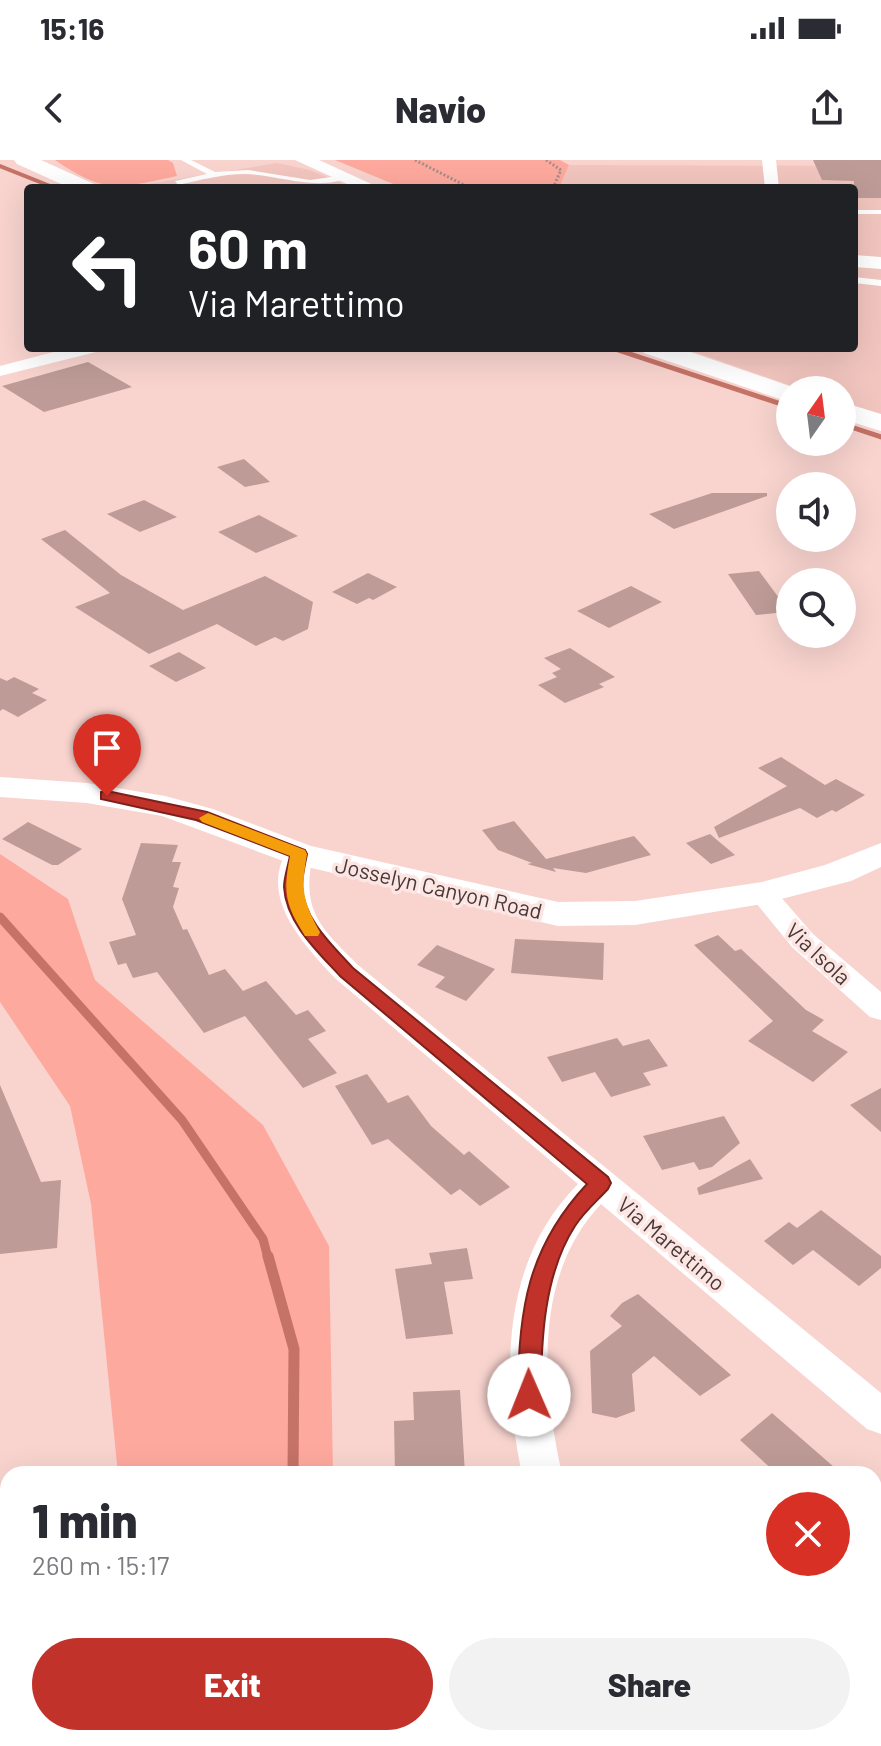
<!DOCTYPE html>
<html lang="en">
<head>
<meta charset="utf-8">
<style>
	:root { --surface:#fff; --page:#f2f2f3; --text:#2b2b33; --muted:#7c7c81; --accent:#c1332a }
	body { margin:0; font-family:Barlow,sans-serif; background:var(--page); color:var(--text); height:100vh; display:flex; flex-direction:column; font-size:30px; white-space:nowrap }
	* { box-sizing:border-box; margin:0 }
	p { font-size:26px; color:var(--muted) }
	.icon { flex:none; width:44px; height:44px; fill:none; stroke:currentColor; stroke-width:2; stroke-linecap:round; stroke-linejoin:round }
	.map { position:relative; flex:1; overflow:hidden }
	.side { position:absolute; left:0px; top:1306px; width:882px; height:280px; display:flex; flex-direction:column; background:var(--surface); border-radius:24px 24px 0 0; box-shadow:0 8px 32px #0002 }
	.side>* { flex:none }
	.hud { position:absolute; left:24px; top:24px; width:834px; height:168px; border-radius:8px; box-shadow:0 8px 32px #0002; background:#202124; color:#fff; overflow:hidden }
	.needle { width:52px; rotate:14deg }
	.tools { position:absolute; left:776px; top:216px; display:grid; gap:16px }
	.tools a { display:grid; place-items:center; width:80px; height:80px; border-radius:50%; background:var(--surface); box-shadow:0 8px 32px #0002; font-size:40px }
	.pin { position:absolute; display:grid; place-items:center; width:68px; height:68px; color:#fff; margin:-82px -34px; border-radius:50% 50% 50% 0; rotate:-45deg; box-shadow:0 0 8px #0007 }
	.pin .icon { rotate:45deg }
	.me { position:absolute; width:88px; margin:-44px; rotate:359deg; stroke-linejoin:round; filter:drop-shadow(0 0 6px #0008) }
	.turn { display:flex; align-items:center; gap:28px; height:168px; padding:0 32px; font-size:36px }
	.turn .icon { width:104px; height:104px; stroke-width:2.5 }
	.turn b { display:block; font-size:56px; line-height:68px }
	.round { display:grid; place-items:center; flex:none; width:84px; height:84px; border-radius:42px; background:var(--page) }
	.headline { display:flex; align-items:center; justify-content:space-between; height:136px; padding:0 32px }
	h1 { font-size:48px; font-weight:800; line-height:60px }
	.action { display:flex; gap:16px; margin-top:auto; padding:16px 32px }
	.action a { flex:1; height:92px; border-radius:48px; background:var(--accent); color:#fff; font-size:32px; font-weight:800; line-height:92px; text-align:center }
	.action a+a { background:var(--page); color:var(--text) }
	.status { display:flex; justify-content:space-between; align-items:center; height:56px; padding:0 40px; background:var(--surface); direction:ltr }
	.status svg { height:22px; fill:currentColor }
	header { display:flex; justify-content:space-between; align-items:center; height:104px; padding:0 32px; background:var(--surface); font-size:36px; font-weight:800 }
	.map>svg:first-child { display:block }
	.built { fill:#f2c6bf }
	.green { fill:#fea99e }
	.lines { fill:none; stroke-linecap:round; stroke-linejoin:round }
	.stream-far3 { stroke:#c57267; stroke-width:4 }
	.stream-far2 { stroke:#c57267; stroke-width:5 }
	.stream-far1 { stroke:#c57267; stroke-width:9 }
	.stream { stroke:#c57267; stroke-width:11 }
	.building { fill:#be9b96 }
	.path { stroke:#a78d89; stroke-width:3; stroke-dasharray:2 2; stroke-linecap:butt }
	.service { fill:#fff; fill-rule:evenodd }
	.minor { fill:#fff; fill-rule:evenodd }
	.tertiary { fill:#fff; fill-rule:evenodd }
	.trunk { fill:#fff; fill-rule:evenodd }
	.motorway { fill:#fff; fill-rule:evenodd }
	.route { fill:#c1332a; stroke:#7d211b; stroke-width:2 }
	.slow { fill:#f59e0b }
	.labels { text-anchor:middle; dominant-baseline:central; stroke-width:7; stroke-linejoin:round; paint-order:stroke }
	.street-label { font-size:22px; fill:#473937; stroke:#fce5e2 }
</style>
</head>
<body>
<div class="status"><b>15:16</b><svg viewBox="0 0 49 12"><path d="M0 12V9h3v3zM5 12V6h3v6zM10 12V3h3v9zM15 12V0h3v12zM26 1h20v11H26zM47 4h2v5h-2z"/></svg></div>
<header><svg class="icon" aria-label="back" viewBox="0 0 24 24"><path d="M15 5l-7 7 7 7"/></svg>Navio<svg class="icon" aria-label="share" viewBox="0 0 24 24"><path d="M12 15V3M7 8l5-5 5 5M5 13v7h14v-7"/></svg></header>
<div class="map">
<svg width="881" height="1586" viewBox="0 0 881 1586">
	<rect width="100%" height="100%" fill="#f9d4cf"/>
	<g class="built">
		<path d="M 277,3 L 310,10 L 353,28 L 151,28 L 142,25 Z"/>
		<path d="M 569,5 L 881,6 L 881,258 L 842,244 L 842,230 L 803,230 L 684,188 L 854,188 L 854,28 L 559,28 Z"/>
	</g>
	<g class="green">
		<path d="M 55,0 L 168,0 L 173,3 L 177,16 C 120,28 106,35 55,0 Z"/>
		<path d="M 335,0 L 560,0 L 569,5 L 559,28 L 403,28 Z"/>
		<path d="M 0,694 L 68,739 L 95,820 L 263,965 L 329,1086 L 333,1314 L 118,1314 L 91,1044 L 70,946 L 0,842 Z"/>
		<rect x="136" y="1578" width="205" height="8"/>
	</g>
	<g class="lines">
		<path class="stream-far3" d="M 0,6 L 55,28"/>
		<g class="stream-far2">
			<path d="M 612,188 L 790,247"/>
			<path d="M 842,264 L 881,277"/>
		</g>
		<path class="stream-far1" d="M 0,757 L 182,960 L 263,1079 L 268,1098"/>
		<g class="stream">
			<path d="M 268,1096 L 294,1189 L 293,1314"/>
			<path d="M 304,1578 L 304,1586"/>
		</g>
	</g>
	<g class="building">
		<path d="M 813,0 L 881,0 L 881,38 L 854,38 L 854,21 L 822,20 Z"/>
		<path d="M 88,202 L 132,227 L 44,252 L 2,226 Z"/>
		<path d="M 244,299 L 270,322 L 245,327 L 217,307 Z"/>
		<path d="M 712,333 L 767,333 L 767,336 L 674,369 L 649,354 Z"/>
		<path d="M 144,340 L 177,357 L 140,372 L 107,354 Z"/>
		<path d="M 259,355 L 298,376 L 256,393 L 218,372 Z"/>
		<path d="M 65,370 L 121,415 L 183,450 L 265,416 L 313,442 L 308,469 L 283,481 L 275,477 L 256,486 L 217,464 L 149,494 L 75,447 L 110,433 L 41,379 Z"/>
		<path d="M 759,411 L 782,442 L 778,442 L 785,452 L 756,455 L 728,414 Z"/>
		<path d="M 368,413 L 397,427 L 373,440 L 369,438 L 357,444 L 332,432 Z"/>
		<path d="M 631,426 L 662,442 L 609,468 L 577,451 Z"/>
		<path d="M 570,488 L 615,517 L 599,524 L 604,527 L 565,543 L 538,525 L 557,517 L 552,513 L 561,509 L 544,498 Z"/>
		<path d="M 179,492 L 206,508 L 176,522 L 149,506 Z"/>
		<path d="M 14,517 L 39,529 L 32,533 L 47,540 L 18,557 L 3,549 L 0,551 L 0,518 L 7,521 Z"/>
		<path d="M 781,597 L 825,625 L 836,619 L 865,635 L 836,652 L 832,650 L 817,658 L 800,648 L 719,678 L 714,667 L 787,626 L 758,608 Z"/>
		<path d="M 514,661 L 546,699 L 634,676 L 651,695 L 586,713 L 553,708 L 556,712 L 527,704 L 532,703 L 498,690 L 482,670 Z"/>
		<path d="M 28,662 L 82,689 L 58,705 L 52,705 L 2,679 Z"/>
		<path d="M 710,674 L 735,695 L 711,704 L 686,683 Z"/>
		<path d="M 141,683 L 178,685 L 172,702 L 181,702 L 173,727 L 179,728 L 173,747 L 183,770 L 187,769 L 209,815 L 225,809 L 243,831 L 266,821 L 296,855 L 308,850 L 326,871 L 308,879 L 337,913 L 303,928 L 245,856 L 204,873 L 157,812 L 133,818 L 126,803 L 118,805 L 109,782 L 136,775 L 122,739 Z"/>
		<path d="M 718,775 L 735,791 L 741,789 L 806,850 L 824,860 L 812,871 L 848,892 L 813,922 L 748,881 L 773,861 L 694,785 Z"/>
		<path d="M 515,779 L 604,783 L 603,820 L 511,813 Z"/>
		<path d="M 437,785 L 495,809 L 466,841 L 435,827 L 445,817 L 417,805 Z"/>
		<path d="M 617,878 L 623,886 L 649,879 L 668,906 L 643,913 L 651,925 L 611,937 L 595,912 L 562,922 L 547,897 Z"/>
		<path d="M 367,914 L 388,943 L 408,935 L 431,966 L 464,995 L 469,991 L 510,1027 L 480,1046 L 460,1029 L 451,1035 L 388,979 L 372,985 L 335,926 Z"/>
		<path d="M 0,925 L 41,1022 L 61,1020 L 57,1088 L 0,1094 Z"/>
		<path d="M 881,928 L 881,972 L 850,945 Z"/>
		<path d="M 724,956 L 740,983 L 712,1007 L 699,1010 L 694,1002 L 662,1010 L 643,976 Z"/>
		<path d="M 750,999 L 763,1019 L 699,1035 L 697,1028 Z"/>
		<path d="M 821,1050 L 881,1096 L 881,1108 L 859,1126 L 813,1090 L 793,1105 L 764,1081 L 789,1062 L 797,1068 Z"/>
		<path d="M 467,1088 L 473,1119 L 444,1122 L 453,1174 L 406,1179 L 395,1109 L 432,1104 L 429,1093 Z"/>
		<path d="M 638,1134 L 731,1215 L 700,1236 L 654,1196 L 632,1214 L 635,1251 L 616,1258 L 592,1253 L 590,1191 L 622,1166 L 610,1156 L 622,1143 Z"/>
		<path d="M 460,1230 L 465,1314 L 395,1314 L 394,1261 L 414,1260 L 413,1232 Z"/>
		<path d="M 772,1253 L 842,1314 L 777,1314 L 740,1280 Z"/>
	</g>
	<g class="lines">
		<g class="path">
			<path d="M 415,0 L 470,28"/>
			<path d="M 546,0 L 561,10 L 553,28"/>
		</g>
		<g class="service">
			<path d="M 181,0 L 191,0 L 215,12 L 248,10 L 310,20 L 346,15 L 350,17 C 316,32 280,15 245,14 C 222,14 201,20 178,25 L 175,21 L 207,14 Z"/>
			<rect x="854" y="50" width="27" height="4"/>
			<path d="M 854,117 L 881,120 L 881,126 L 854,123 Z"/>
		</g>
		<g class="minor">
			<path d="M 762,0 L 776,0 L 779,28 L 765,28 Z"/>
			<path d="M 69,188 L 99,188 L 96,192 L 0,216 L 0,206 Z"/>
			<path d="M 299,685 L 309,688 L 313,694 C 301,751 319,766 358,805 L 881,1233 L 881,1274 L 867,1269 L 601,1044 C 533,1116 542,1225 562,1314 L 522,1314 C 501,1214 501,1101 578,1024 L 336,819 C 305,786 256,736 289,688 Z"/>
			<path d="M 762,724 L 772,727 L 813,774 L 881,832 L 881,860 L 870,857 L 792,787 L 748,733 L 752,727 Z"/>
		</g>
		<g class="tertiary">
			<path d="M 295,0 L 319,0 L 380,28 L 356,28 Z"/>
			<path d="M 854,95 L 881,97 L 881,109 L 854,107 Z"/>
			<path d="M 0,617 L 87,623 L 165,636 L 213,649 L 311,686 L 558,742 L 635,741 L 762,722 L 825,705 L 881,683 L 881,707 L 851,721 L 762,744 L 635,765 L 558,766 L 286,702 L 162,656 L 87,643 L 0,637 Z"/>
		</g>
		<g class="trunk">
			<path d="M 640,188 L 679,188 L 801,230 L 790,230 L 790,241 L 780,239 L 644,193 Z"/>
			<path d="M 842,242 L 881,254 L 881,271 L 842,259 Z"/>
		</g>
		<path class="motorway" d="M 14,0 L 41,0 L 94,24 L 97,28 L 70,28 L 17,4 Z"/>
	</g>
	<path class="route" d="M 107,631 L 207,652 L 305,690 L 307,694 C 305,704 302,716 302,726 C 303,759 333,786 353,808 L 608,1017 L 611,1023 L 608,1029 C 597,1041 584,1052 575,1066 C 544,1114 541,1180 541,1235 L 538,1242 L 529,1245 L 521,1242 L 518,1235 C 518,1150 528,1087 587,1024 L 340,816 C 318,792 286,763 284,727 C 284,718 288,706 290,696 L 196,660 L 101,639 L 101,632 Z"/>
	<path class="slow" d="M 208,653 L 305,690 L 307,694 C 301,730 302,739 320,772 L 318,776 L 305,776 C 285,744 283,733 290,696 L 202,662 L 199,658 Z"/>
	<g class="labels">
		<g class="street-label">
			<text transform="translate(439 727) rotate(13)">Josselyn Canyon Road</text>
			<text transform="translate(819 793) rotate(43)">Via Isola</text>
			<text transform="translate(672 1083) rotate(40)">Via Marettimo</text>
		</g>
	</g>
</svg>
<div class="tools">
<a><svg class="needle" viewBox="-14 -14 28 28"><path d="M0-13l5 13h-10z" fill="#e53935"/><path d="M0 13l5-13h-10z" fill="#7c7c81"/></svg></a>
<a><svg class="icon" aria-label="sound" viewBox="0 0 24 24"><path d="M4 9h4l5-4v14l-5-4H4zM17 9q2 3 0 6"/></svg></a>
<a><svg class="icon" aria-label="search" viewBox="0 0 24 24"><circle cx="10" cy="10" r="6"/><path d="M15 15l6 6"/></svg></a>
</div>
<div class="pin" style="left:107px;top:636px;background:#d93025"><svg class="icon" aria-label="arrive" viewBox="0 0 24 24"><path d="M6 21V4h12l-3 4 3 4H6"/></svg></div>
<svg class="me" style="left:529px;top:1235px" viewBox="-20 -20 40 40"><circle r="19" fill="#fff"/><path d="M0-13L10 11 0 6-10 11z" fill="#c1332a"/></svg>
<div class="hud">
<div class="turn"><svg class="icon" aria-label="left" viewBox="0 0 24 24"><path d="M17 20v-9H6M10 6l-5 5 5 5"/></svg><div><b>60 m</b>Via Marettimo</div></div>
</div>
<section class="side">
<div class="headline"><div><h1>1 min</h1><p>260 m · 15:17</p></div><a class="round" style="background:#d93025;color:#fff"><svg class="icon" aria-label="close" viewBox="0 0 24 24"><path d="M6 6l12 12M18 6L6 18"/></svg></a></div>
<div class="action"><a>Exit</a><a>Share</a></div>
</section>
</div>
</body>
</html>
